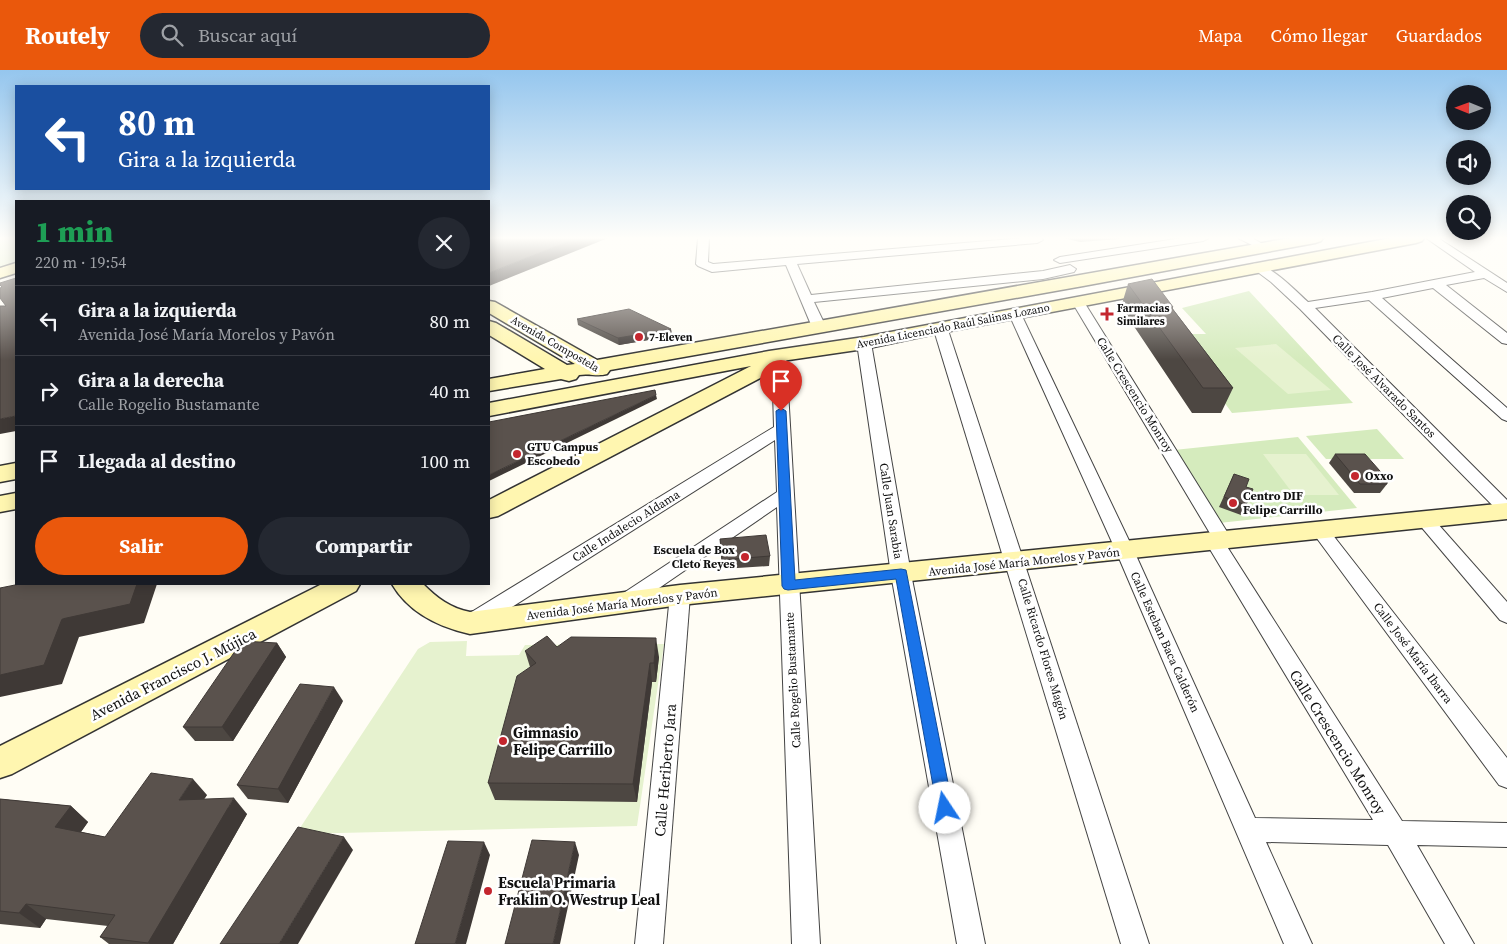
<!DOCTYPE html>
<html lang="es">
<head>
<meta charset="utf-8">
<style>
	:root { --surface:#171b24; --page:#242831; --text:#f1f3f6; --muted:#9ea1a6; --line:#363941; --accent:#ea580c }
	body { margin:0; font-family:"Source Serif 4",serif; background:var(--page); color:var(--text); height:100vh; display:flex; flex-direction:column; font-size:19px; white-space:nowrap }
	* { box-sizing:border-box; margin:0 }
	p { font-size:16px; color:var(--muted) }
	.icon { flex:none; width:28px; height:28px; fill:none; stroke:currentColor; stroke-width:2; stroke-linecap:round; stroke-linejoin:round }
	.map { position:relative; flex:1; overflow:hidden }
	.sheet { position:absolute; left:15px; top:130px; width:475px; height:385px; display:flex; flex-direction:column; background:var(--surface); border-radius:0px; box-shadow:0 2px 12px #0003 }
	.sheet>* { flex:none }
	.top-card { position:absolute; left:15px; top:15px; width:475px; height:105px; border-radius:0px; box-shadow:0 2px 12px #0003; background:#1a4fa0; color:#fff; overflow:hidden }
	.needle { width:32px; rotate:271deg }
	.tools { position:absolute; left:1446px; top:15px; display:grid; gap:10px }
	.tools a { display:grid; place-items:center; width:45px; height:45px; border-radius:50%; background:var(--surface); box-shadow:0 2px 12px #0003; font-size:25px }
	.pin { position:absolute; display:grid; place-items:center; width:42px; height:42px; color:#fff; margin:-51px -21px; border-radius:50% 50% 50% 0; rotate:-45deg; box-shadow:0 0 5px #0007 }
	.pin .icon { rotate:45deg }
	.me { position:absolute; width:55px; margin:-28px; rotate:349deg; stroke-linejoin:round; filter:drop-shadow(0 0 4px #0008) }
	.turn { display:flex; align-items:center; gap:18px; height:105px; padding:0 20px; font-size:22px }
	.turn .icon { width:65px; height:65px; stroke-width:2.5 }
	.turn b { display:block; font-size:35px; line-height:42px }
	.round { display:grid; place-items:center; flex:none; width:52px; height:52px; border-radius:26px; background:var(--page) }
	.overview { display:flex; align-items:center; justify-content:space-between; height:85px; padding:0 20px }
	h1 { font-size:30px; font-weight:800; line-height:38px; color:#1e9e55 }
	.cta { display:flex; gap:10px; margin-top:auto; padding:10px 20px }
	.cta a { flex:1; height:58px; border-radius:30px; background:var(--accent); color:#fff; font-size:20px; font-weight:800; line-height:58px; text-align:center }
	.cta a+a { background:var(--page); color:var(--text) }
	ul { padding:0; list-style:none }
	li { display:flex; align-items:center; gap:15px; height:70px; padding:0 20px; border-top:1px solid var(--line) }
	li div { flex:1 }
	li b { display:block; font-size:19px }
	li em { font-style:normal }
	header { display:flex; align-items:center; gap:30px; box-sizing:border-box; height:70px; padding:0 25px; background:var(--accent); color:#fff }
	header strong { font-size:24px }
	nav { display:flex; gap:28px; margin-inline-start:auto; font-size:18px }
	.search { width:350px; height:45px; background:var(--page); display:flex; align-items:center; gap:12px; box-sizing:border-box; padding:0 18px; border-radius:28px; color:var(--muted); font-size:19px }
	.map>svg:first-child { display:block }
	.green { fill:#d5ebbd }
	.pitch { fill:#e6f2cf }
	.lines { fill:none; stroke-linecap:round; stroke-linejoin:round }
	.street-casing { stroke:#444; stroke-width:2 }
	.secondary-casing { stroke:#333; stroke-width:3 }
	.street { fill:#fff; fill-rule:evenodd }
	.secondary { fill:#fff6b0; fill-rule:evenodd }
	.wall { fill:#4d4742 }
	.shaded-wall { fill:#3f3936 }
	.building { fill:#5a524d; stroke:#3f3936 }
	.route { fill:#1a73e8; stroke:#114b97 }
	.poi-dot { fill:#c4262e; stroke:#fff; stroke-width:2 }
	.labels { text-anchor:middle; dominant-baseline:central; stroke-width:5; stroke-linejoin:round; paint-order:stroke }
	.far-poi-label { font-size:11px; font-weight:bold; fill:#111; stroke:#fff; text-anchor:start }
	.far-street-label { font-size:11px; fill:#111; stroke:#fff }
	.street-label { font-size:12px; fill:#111; stroke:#fff }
	.poi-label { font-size:12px; font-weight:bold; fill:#111; stroke:#fff; text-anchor:start }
	.near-street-label { font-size:15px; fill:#111; stroke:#fff }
	.near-poi-label { font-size:15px; font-weight:bold; fill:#111; stroke:#fff; text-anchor:start }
</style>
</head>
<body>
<header>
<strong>Routely</strong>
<div class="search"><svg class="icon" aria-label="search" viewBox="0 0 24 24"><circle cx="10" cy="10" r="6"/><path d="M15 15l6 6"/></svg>Buscar aquí</div>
<nav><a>Mapa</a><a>Cómo llegar</a><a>Guardados</a></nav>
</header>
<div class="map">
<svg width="1507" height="874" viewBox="0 0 1507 874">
	<rect width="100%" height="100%" fill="#fffdf5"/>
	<g class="green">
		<path d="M 1249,221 L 1353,333 L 1232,343 L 1175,264 L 1206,264 L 1182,238 Z"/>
		<path d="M 1377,359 L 1404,389 L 1326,389 L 1306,366 Z"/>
		<path d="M 1298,367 L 1357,438 L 1219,453 L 1174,380 Z"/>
	</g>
	<g class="pitch">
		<path d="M 0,168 L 16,168 L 16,193 L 0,198 Z"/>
		<path d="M 1276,274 L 1331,320 L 1288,324 L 1235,278 Z"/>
		<path d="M 1263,384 L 1306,384 L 1339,425 L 1294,425 Z"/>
		<path d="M 467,571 L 466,586 L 519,585 L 525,575 L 664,574 L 637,756 L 296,764 L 418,579 L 430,572 Z"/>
	</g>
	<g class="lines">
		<g class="street-casing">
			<g id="street">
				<path d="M 698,168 L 709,168 L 708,192 L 713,194 L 1023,168 L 1041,168 L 1043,170 L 1037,173 L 797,194 L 811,225 L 1043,201 L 1070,195 L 1076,199 L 1074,202 L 1043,209 L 814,232 L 826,257 L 819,261 L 812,257 L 786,195 L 712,202 L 698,196 L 696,194 Z"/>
				<path d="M 1182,168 L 1209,168 L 1203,171 L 1060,193 L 1054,190 L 1060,187 Z"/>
				<path d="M 1238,168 L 1252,168 L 1268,177 L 1262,180 Z"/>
				<path d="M 1426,168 L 1438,168 L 1507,213 L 1507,222 L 1484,208 L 1446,215 L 1507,263 L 1507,274 L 1502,273 L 1433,218 L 1382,228 L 1507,338 L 1507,351 L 1502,349 L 1369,230 L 1315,238 L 1507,430 L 1507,446 L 1501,444 L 1300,239 L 1271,212 L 1251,197 L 1253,194 C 1267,191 1297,222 1308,232 L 1372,222 L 1475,202 Z"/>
				<path d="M 1078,228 L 1084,232 L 1229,465 L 1232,470 L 1229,475 L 1226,475 L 1402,751 L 1507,753 L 1507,777 L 1417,775 L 1474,874 L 1445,874 L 1388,775 L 1266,772 L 1312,874 L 1284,874 L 1116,481 L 1009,244 L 1010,241 L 1020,241 L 1021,244 L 1134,481 L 1255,748 L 1373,750 L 1205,471 L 1208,466 L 1211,465 L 1072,232 Z"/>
				<path d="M 940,253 L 947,257 L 1149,874 L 1121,874 L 933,257 Z"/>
				<path d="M 864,269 L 871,273 L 911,504 L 985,874 L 957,874 L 891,504 L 857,273 Z"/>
				<path d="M 779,282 L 786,286 L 820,874 L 792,874 L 777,437 L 630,538 L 623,540 L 616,538 L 613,533 L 616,528 L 777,422 L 775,370 L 479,558 L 472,560 L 465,558 L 462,552 L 465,546 L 774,357 L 772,286 Z"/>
				<path d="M 1424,443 L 1430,445 L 1507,532 L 1507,553 L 1500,550 L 1418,453 L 1415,449 L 1418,445 Z"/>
				<path d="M 1319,453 L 1325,455 L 1507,688 L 1507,718 L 1499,715 L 1313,463 L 1310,459 L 1313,455 Z"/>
				<path d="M 680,518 L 687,520 L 690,525 L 663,874 L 635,874 L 670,525 L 673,520 Z"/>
			</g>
		</g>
		<g class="secondary-casing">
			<g id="secondary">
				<path d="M 1290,168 L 1323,168 L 1321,171 L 1315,173 L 1083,216 L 610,300 L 607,304 C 597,307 590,303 579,305 L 576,309 L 569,311 L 561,309 L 489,321 L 489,309 L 545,299 L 489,265 L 489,251 L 496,253 L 567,295 L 575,294 L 489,243 L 489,231 L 495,232 L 597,290 Z"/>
				<path d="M 1391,168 L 1424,168 L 1422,171 L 1416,173 L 940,263 L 864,279 L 775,292 L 764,306 L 498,446 L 489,448 L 489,430 L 751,296 L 489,346 L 489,333 L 769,281 L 864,267 Z"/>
				<path d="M 16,193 L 16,203 L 0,208 L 0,198 Z"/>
				<path d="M 16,393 L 16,409 L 0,412 L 0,396 Z"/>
				<path d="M 16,423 L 16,439 L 0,442 L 0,426 Z"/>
				<path d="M 1507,433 L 1507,449 L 680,535 L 470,564 C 439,557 409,543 392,514 L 423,514 C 437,528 450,538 470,542 L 680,515 Z"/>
				<path d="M 322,514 L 360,514 L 356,521 L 12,704 L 0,708 L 0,676 Z"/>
			</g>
		</g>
		<use href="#street" class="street"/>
		<use href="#secondary" class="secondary"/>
	</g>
	<g class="wall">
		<path d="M 1063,168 L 1120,168 L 1120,169 L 1080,172 Z"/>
		<path d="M 1128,214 L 1173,237 L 1173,239 L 1233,318 L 1221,343 L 1192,343 L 1121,237 Z"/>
		<path d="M 577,249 L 671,259 L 672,266 L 619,275 L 578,255 Z"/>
		<path d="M 1335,384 L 1387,414 L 1380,423 L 1354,423 L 1329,393 Z"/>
		<path d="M 1234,404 L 1246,417 L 1246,435 L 1241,445 L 1219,437 Z"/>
		<path d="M 720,469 L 770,486 L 769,496 L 722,499 Z"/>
		<path d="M 277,573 L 286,587 L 233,671 L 195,671 L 183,657 Z"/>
		<path d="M 557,577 L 659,587 L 656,612 L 652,612 L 637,732 L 495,730 L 488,713 L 530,597 L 525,581 Z"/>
		<path d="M 343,631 L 288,733 L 248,729 L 237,715 Z"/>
		<path d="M 207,725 L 204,729 L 247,744 L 173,874 L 109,874 L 100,867 L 108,856 L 46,849 L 40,858 L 0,854 L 0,729 L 71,736 L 88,752 L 81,762 L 105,767 Z"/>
	</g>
	<g class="shaded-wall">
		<path d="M 577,168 L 608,168 L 489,216 L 489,203 Z"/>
		<path d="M 671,259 L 672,266 L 619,275 L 618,268 Z"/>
		<path d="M 656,325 L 657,329 L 489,411 L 489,405 Z"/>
		<path d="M 16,346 L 16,361 L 0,364 L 0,349 Z"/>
		<path d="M 137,514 L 157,514 L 144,553 L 79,567 L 62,614 L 0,627 L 0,605 L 62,549 Z"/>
		<path d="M 656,568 L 659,587 L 656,612 L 654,593 Z"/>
		<path d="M 277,573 L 286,587 L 233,671 L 222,657 Z"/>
		<path d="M 650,593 L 652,612 L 637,732 L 633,714 Z"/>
		<path d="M 334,617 L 343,631 L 288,733 L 278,719 Z"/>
		<path d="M 193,709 L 207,725 L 193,745 L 179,730 Z"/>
		<path d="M 234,728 L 247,744 L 173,874 L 150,874 L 148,873 Z"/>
		<path d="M 71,736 L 88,752 L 73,773 L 55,757 Z"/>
		<path d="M 344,767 L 353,780 L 298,874 L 279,874 Z"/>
		<path d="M 484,772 L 490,785 L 466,874 L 455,874 Z"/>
		<path d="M 575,772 L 579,785 L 560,874 L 553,874 Z"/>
		<path d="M 26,834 L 46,849 L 40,858 L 19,843 Z"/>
	</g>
	<g class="building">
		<path d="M 489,168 L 577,168 L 489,203 Z"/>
		<path d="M 16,208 L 16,346 L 0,349 L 0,236 L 6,236 L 0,228 L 0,218 L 2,217 L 0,215 L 0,213 Z"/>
		<path d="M 1152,209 L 1173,237 L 1171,237 L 1233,318 L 1203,318 L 1128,214 Z"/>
		<path d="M 629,239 L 671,259 L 618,268 L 577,249 Z"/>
		<path d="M 655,320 L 656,325 L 489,405 L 489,352 Z"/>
		<path d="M 1335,384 L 1365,384 L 1387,409 L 1387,414 L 1360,414 Z"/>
		<path d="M 1234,404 L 1249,409 L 1246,417 L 1253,419 L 1246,435 L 1224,427 Z"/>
		<path d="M 766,465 L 770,486 L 722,490 L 720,469 Z"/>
		<path d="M 20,514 L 137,514 L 130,534 L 62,549 L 44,595 L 0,605 L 0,518 Z"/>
		<path d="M 547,566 L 557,577 L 571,567 L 656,568 L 654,593 L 650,593 L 633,714 L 488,713 L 517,606 L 536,593 L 525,581 Z"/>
		<path d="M 242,571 L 277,573 L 222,657 L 183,657 Z"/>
		<path d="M 300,614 L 334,617 L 278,719 L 237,715 Z"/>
		<path d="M 151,703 L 193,709 L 179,730 L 234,728 L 148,873 L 100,867 L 115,845 L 26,834 L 19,843 L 0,841 L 0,729 L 71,736 L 55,757 L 105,767 Z"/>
		<path d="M 298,757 L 344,767 L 279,874 L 220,874 Z"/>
		<path d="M 532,770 L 575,772 L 553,874 L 505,874 Z"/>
		<path d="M 448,771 L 484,772 L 455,874 L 415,874 Z"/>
	</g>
	<linearGradient id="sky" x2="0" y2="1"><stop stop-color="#95c6ee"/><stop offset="0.58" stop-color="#fffefa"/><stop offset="1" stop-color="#fffefa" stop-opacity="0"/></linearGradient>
	<rect width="1507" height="290" fill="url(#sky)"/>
	<path class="route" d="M 781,338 L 786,341 L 795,510 L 901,499 L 906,500 L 953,738 L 951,743 L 945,745 L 939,743 L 937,738 L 896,509 L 788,520 L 784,519 L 782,516 L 776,341 Z"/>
	<g class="poi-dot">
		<path d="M1104.5 236.5h5v5h5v5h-5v5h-5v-5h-5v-5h5z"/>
		<circle cx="639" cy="267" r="5"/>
		<circle cx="517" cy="384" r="5"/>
		<circle cx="1355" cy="406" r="5"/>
		<circle cx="1233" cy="433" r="5"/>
		<circle cx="745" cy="487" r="5"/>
		<circle cx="503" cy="671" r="5"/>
		<circle cx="488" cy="821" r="5"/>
	</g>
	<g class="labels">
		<g class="far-poi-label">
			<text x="1117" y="238">Farmacias<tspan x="1117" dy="13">Similares</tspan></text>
			<text x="649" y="267">7-Eleven</text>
		</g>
		<g class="far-street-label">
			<text transform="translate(953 256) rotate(-11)">Avenida Licenciado Raúl Salinas Lozano</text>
			<text transform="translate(555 274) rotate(30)">Avenida Compostela</text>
		</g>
		<g class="street-label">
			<text transform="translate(1384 316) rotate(45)">Calle José Alvarado Santos</text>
			<text transform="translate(1135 325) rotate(58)">Calle Crescencio Monroy</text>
			<text transform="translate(891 441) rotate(81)">Calle Juan Sarabia</text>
			<text transform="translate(626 456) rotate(-32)">Calle Indalecio Aldama</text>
			<text transform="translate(1024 492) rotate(-6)">Avenida José María Morelos y Pavón</text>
			<text transform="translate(622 534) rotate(-7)">Avenida José María Morelos y Pavón</text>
			<text transform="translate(1165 572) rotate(66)">Calle Esteban Baca Calderón</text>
			<text transform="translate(1043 579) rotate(73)">Calle Ricardo Flores Magón</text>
			<text transform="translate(1413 583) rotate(53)">Calle José María Ibarra</text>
			<text transform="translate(793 610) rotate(-93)">Calle Rogelio Bustamante</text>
		</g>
		<g class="poi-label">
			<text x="527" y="377">GTU Campus<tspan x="527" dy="14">Escobedo</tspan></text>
			<text x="1365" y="406">Oxxo</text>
			<text x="1243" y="426">Centro DIF<tspan x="1243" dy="14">Felipe Carrillo</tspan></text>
			<text x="735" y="480" text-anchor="end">Escuela de Box<tspan x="735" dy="14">Cleto Reyes</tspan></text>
		</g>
		<g class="near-street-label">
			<text transform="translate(173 604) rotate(-27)">Avenida Francisco J. Mújica</text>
			<text transform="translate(1338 672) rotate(58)">Calle Crescencio Monroy</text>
			<text transform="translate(665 700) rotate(-85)">Calle Heriberto Jara</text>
		</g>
		<g class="near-poi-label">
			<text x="513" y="662">Gimnasio<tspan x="513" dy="17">Felipe Carrillo</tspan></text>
			<text x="498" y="812">Escuela Primaria<tspan x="498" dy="17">Fraklin O. Westrup Leal</tspan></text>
		</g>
	</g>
</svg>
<div class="tools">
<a><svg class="needle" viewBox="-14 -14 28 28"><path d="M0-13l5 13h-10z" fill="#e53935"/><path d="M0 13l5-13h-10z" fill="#9ea1a6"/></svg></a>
<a><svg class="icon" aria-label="sound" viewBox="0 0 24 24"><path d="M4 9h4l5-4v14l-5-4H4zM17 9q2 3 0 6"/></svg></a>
<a><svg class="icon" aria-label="search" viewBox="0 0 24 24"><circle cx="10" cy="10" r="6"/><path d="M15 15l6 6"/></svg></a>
</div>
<div class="pin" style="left:781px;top:341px;background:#d93025"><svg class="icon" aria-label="arrive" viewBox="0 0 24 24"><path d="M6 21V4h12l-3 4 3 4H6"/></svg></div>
<svg class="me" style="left:945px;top:738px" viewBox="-20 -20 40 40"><circle r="19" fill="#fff"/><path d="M0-13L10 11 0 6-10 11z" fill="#1a73e8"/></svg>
<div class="top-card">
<div class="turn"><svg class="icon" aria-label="left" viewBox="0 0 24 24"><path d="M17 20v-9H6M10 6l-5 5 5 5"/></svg><div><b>80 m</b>Gira a la izquierda</div></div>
</div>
<section class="sheet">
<div class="overview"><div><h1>1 min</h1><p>220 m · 19:54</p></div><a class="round"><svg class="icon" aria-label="close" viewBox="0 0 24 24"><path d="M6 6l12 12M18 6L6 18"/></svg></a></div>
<ul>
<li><svg class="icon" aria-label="left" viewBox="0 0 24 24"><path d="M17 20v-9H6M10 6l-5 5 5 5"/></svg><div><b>Gira a la izquierda</b><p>Avenida José María Morelos y Pavón</p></div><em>80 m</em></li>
<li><svg class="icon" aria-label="right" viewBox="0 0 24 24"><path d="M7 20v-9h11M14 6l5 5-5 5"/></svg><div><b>Gira a la derecha</b><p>Calle Rogelio Bustamante</p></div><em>40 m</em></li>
<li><svg class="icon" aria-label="arrive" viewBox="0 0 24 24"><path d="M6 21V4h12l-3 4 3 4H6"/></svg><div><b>Llegada al destino</b></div><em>100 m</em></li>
</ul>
<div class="cta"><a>Salir</a><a>Compartir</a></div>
</section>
</div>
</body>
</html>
